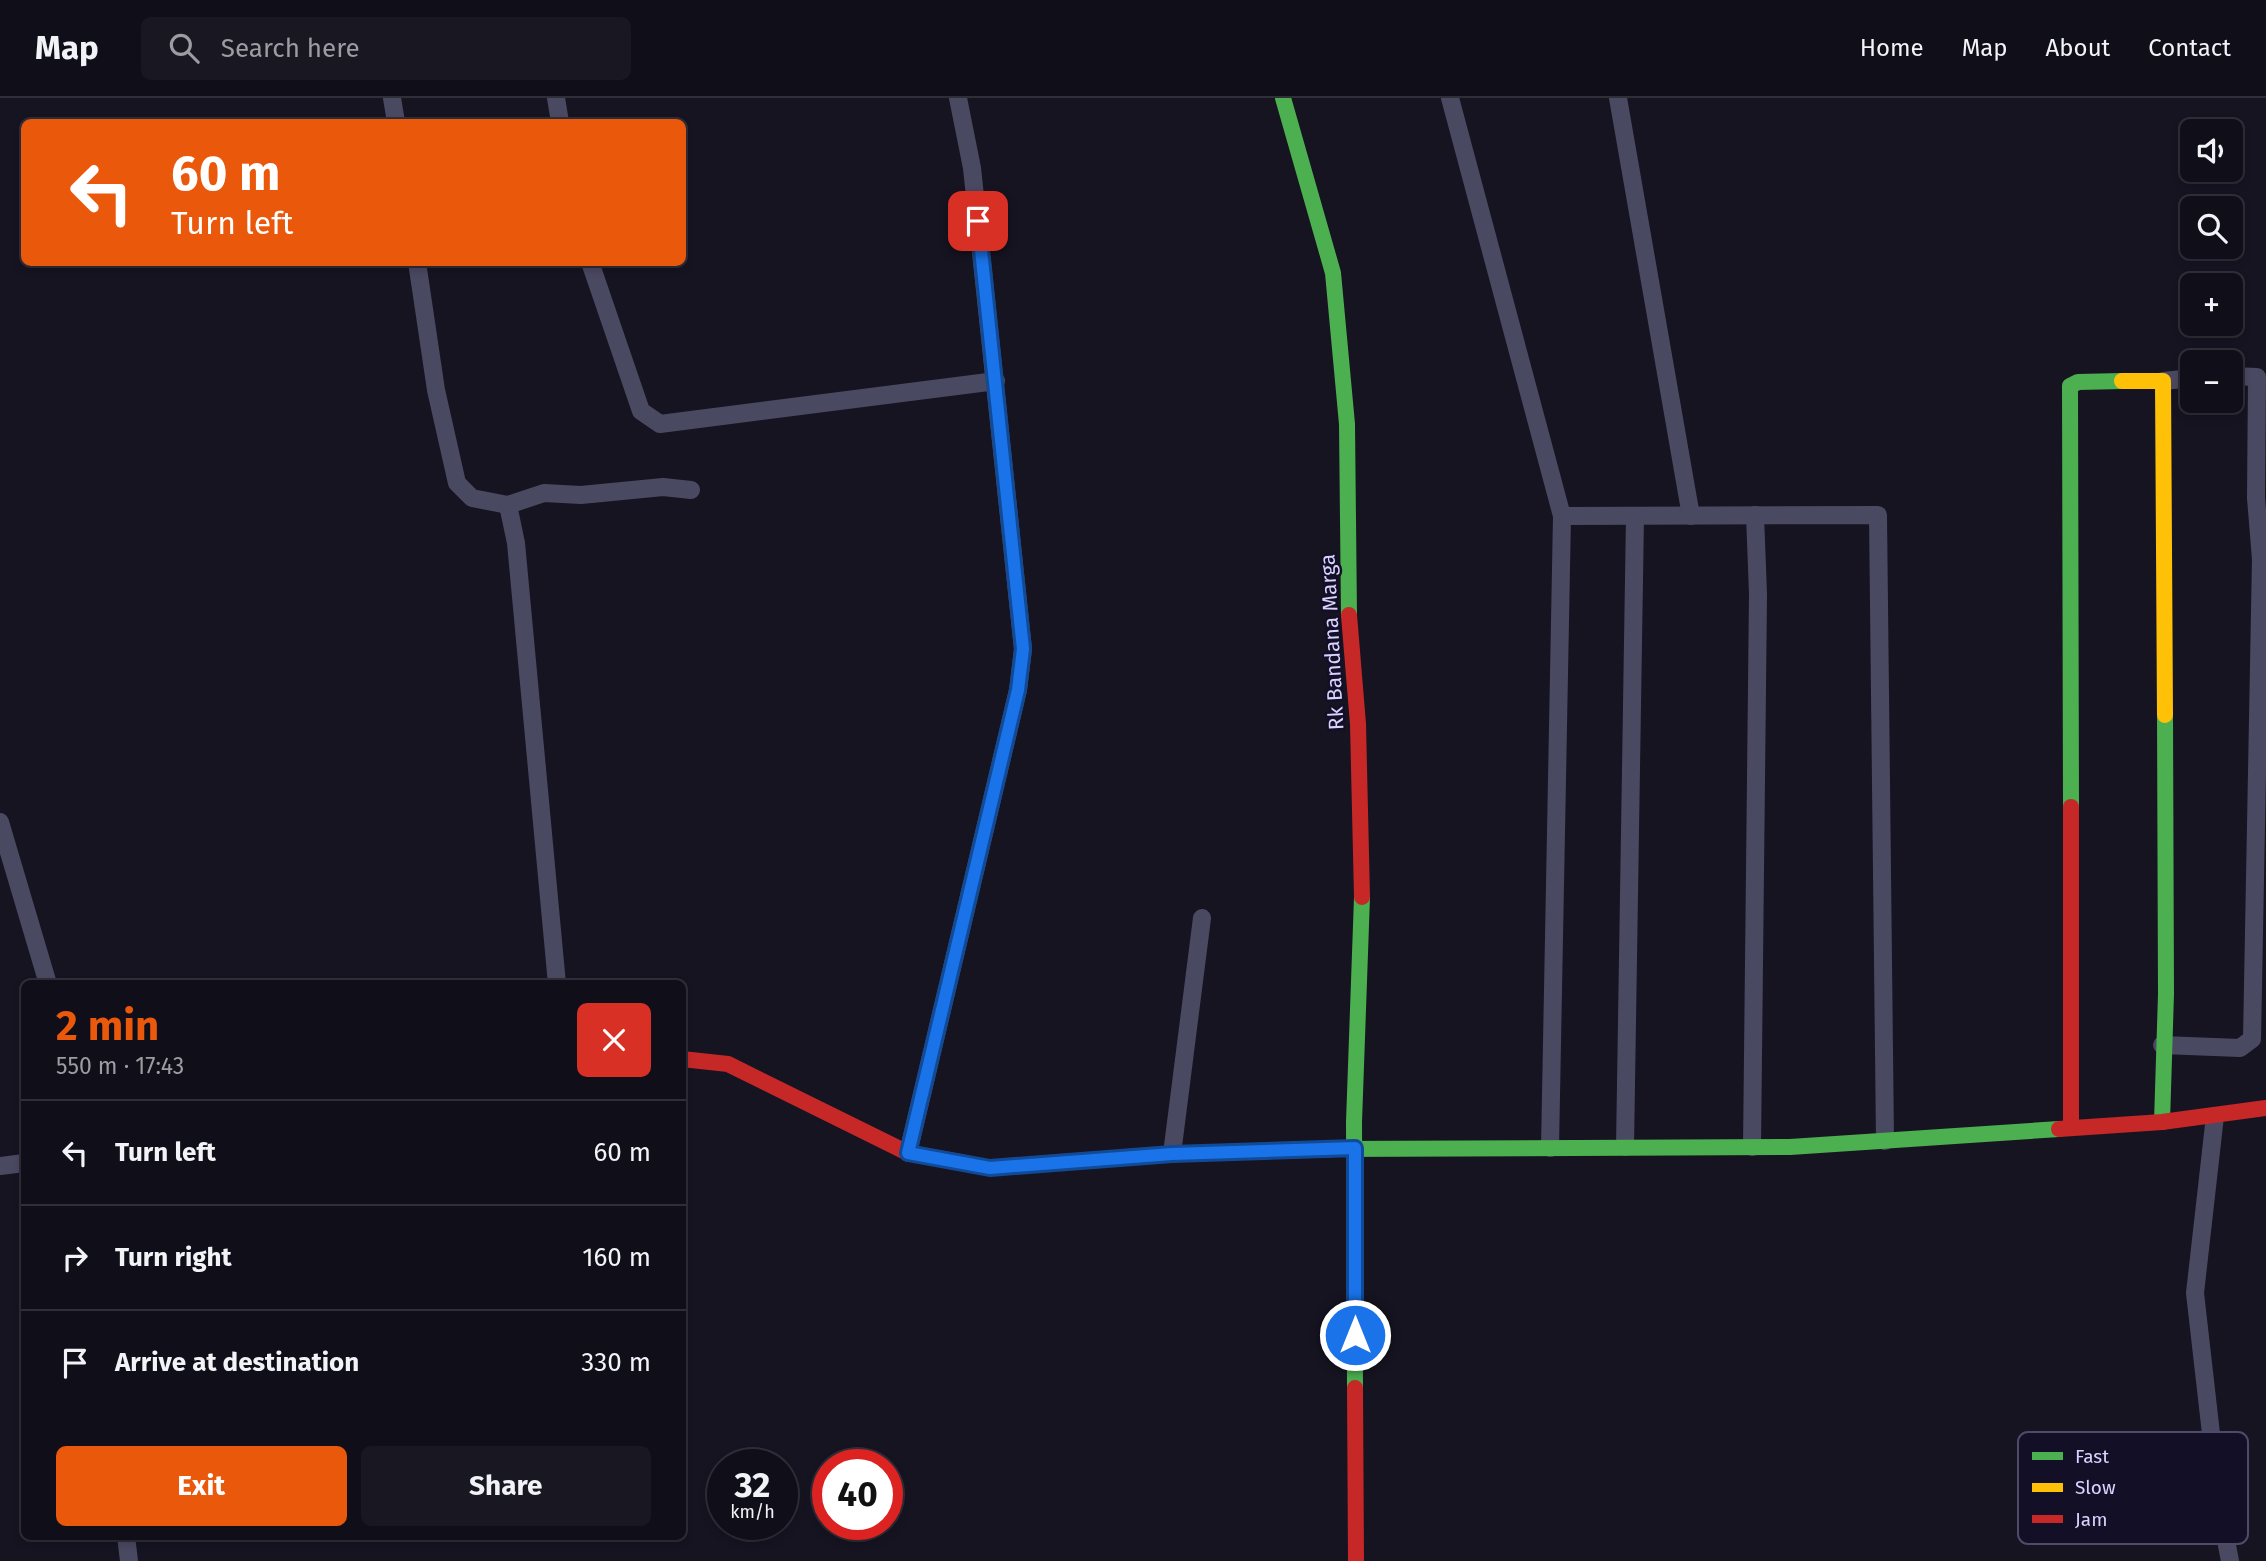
<!DOCTYPE html>
<html lang="en">
<head>
<meta charset="utf-8">
<style>
	:root { --surface:#100f19; --page:#191822; --text:#f1f3f6; --muted:#9c9ca2; --line:#302f38; --accent:#ea580c }
	body { margin:0; font-family:"Fira Sans",sans-serif; background:var(--page); color:var(--text); height:100vh; display:flex; flex-direction:column; font-size:26px; white-space:nowrap }
	* { box-sizing:border-box; margin:0 }
	p { font-size:23px; color:var(--muted) }
	.icon { flex:none; width:38px; height:38px; fill:none; stroke:currentColor; stroke-width:2; stroke-linecap:round; stroke-linejoin:round }
	.map { position:relative; flex:1; overflow:hidden }
	.panel { position:absolute; left:21px; top:882px; width:665px; height:560px; display:flex; flex-direction:column; background:var(--surface); border-radius:10px; box-shadow:0 4px 10px #0003,0 0 0 2px var(--line) }
	.panel>* { flex:none }
	.hud { position:absolute; left:21px; top:21px; width:665px; height:147px; border-radius:10px; box-shadow:0 4px 10px #0003,0 0 0 2px var(--line); background:#ea580c; color:#fff; overflow:hidden }
	.controls { position:absolute; left:2180px; top:21px; display:grid; gap:14px }
	.controls a { display:grid; place-items:center; width:63px; height:63px; border-radius:10px; background:var(--surface); box-shadow:0 4px 10px #0003,0 0 0 2px var(--line); font-size:35px }
	.speed { position:absolute; left:707px; top:1351px; display:flex; gap:14px; font-size:35px; font-weight:700; text-align:center }
	.speed>* { display:grid; place-content:center; width:91px; height:91px; border-radius:50%; background:var(--surface); box-shadow:0 4px 10px #0003,0 0 0 2px var(--line); line-height:1 }
	.speed small { font-size:18px; font-weight:400 }
	.speed .limit { border:10px solid #d22; background:#fff; color:#111 }
	.pin { position:absolute; display:grid; place-items:center; width:60px; height:60px; color:#fff; margin:-30px; border-radius:14px; box-shadow:0 4px 10px #0006 }
	.me { position:absolute; width:77px; margin:-38px; rotate:0deg; stroke-linejoin:round; filter:drop-shadow(0 0 5px #0008) }
	.turn { display:flex; align-items:center; gap:24px; height:147px; padding:0 35px; font-size:32px }
	.turn .icon { width:91px; height:91px; stroke-width:2.5 }
	.turn b { display:block; font-size:49px; line-height:60px }
	.round { display:grid; place-items:center; flex:none; width:74px; height:74px; border-radius:10px; background:var(--page) }
	.headline { display:flex; align-items:center; justify-content:space-between; height:119px; padding:0 35px }
	h1 { font-size:42px; font-weight:700; line-height:52px; color:var(--accent) }
	.primary-button { display:flex; gap:14px; margin-top:auto; padding:14px 35px }
	.primary-button a { flex:1; height:80px; border-radius:10px; background:var(--accent); color:#fff; font-size:28px; font-weight:700; line-height:80px; text-align:center }
	.primary-button a+a { background:var(--page); color:var(--text) }
	ul { padding:0; list-style:none }
	li { display:flex; align-items:center; gap:21px; height:105px; padding:0 35px; border-top:2px solid var(--line) }
	li div { flex:1 }
	li b { display:block; font-size:26px }
	li em { font-style:normal }
	header { display:flex; align-items:center; gap:42px; box-sizing:border-box; height:98px; padding:0 35px; background:var(--surface); border-bottom:2px solid var(--line) }
	header strong { font-size:33px }
	nav { display:flex; gap:38px; margin-inline-start:auto; font-size:24px }
	.search { width:490px; height:63px; background:var(--page); display:flex; align-items:center; gap:18px; box-sizing:border-box; padding:0 24px; border-radius:10px; color:var(--muted); font-size:26px }
	.map>svg:first-child { display:block }
	.lines { fill:none; stroke-linecap:round; stroke-linejoin:round }
	.street { stroke:#4a4962; stroke-width:18 }
	.fast { stroke:#4caf50; stroke-width:16 }
	.slow { stroke:#ffc107; stroke-width:16 }
	.jam { stroke:#c62828; stroke-width:16 }
	.route-casing { stroke:#114b97; stroke-width:18 }
	.route { stroke:#1a73e8; stroke-width:12 }
	.labels { text-anchor:middle; dominant-baseline:central; stroke-width:5; stroke-linejoin:round; paint-order:stroke }
	.street-label { font-size:21px; fill:#d9d4ff; stroke:#130f26 }
	.key { fill:#130f26; stroke:#4e4a67; stroke-width:2 }
	.key-label { font-size:19px; fill:#d9d4ff }
</style>
</head>
<body>
<header>
<strong>Map</strong>
<div class="search"><svg class="icon" aria-label="search" viewBox="0 0 24 24"><circle cx="10" cy="10" r="6"/><path d="M15 15l6 6"/></svg>Search here</div>
<nav><a>Home</a><a>Map</a><a>About</a><a>Contact</a></nav>
</header>
<div class="map">
<svg width="2266" height="1463" viewBox="0 0 2266 1463">
	<rect width="100%" height="100%" fill="#161421"/>
	<g class="lines">
		<g class="street">
			<path d="M 392,0 L 396,24"/>
			<path d="M 556,0 L 560,24"/>
			<path d="M 1450,0 L 1562,418 L 1878,417 L 1885,1043"/>
			<path d="M 1618,0 L 1691,418"/>
			<path d="M 417,164 L 436,292 L 457,385 L 472,400 L 508,407 L 516,445 L 557,886"/>
			<path d="M 590,164 L 641,313 L 660,326 L 996,283"/>
			<path d="M 2163,283 L 2193,280"/>
			<path d="M 508,407 L 544,395 L 581,397 L 663,389 L 691,392"/>
			<path d="M 0,724 L 48,886"/>
			<path d="M 2162,947 L 2240,950 L 2252,941 L 2261,461 L 2256,400 L 2257,279 L 2231,278"/>
			<path d="M 2215,1018 L 2195,1195 L 2219,1406 L 2230,1463"/>
			<path d="M 1625,1049 L 1635,418"/>
			<path d="M 1752,1049 L 1758,496 L 1755,417"/>
			<path d="M 1550,1050 L 1562,418"/>
			<path d="M 908,1055 L 1018,592 L 1023,551 L 972,70 L 958,0"/>
			<path d="M 1172,1056 L 1202,820"/>
			<path d="M 0,1068 L 24,1065"/>
			<path d="M 126,1438 L 129,1463"/>
		</g>
		<g class="fast">
			<path d="M 1283,0 L 1333,175 L 1347,326 L 1349,517"/>
			<path d="M 2071,709 L 2070,288 L 2078,284 L 2122,283"/>
			<path d="M 2162,1024 L 2166,896 L 2165,617"/>
			<path d="M 1334,1051 L 1790,1049 L 2059,1031"/>
			<path d="M 1355,1290 L 1354,1024 L 1362,799"/>
		</g>
		<g class="slow">
			<path d="M 2122,283 L 2163,283 L 2165,617"/>
			<path d="M 960,1064 L 990,1070 L 1172,1056 L 1334,1051"/>
		</g>
		<g class="jam">
			<path d="M 1349,517 L 1358,626 L 1362,799"/>
			<path d="M 2071,709 L 2071,1030"/>
			<path d="M 682,961 L 728,966 L 908,1055 L 960,1064"/>
			<path d="M 2059,1031 L 2162,1024 L 2266,1010"/>
			<path d="M 1355,1290 L 1356,1463"/>
		</g>
	</g>
	<g class="lines">
		<g class="route-casing">
			<path id="route" d="M 978,123 L 1023,551 L 1018,592 L 908,1055 L 990,1070 L 1172,1056 L 1355,1050 L 1355,1237"/>
		</g>
		<use href="#route" class="route"/>
	</g>
	<g class="labels">
		<g class="street-label">
			<text transform="translate(1332 544) rotate(-93)">Rk Bandana Marga</text>
		</g>
	</g>
	<rect x="2018" y="1334" width="230" height="112" rx="10" class="key"/>
	<rect x="2032" y="1354" width="31" height="8" fill="#4caf50"/>
	<rect x="2032" y="1385" width="31" height="9" fill="#ffc107"/>
	<rect x="2032" y="1417" width="31" height="8" fill="#c62828"/>
	<g class="key-label">
		<text x="2075" y="1365">Fast</text>
		<text x="2075" y="1396">Slow</text>
		<text x="2075" y="1428">Jam</text>
	</g>
</svg>
<div class="controls">
<a><svg class="icon" aria-label="sound" viewBox="0 0 24 24"><path d="M4 9h4l5-4v14l-5-4H4zM17 9q2 3 0 6"/></svg></a>
<a><svg class="icon" aria-label="search" viewBox="0 0 24 24"><circle cx="10" cy="10" r="6"/><path d="M15 15l6 6"/></svg></a>
<a>+</a>
<a>−</a>
</div>
<div class="speed"><div>32<small>km/h</small></div><div class="limit">40</div></div>
<div class="pin" style="left:978px;top:123px;background:#d93025"><svg class="icon" aria-label="arrive" viewBox="0 0 24 24"><path d="M6 21V4h12l-3 4 3 4H6"/></svg></div>
<svg class="me" style="left:1355px;top:1237px" viewBox="-20 -20 40 40"><circle r="17" fill="#1a73e8" stroke="#fff" stroke-width="3"/><path d="M0-11L8 9 0 5-8 9z" fill="#fff"/></svg>
<div class="hud">
<div class="turn"><svg class="icon" aria-label="left" viewBox="0 0 24 24"><path d="M17 20v-9H6M10 6l-5 5 5 5"/></svg><div><b>60 m</b>Turn left</div></div>
</div>
<section class="panel">
<div class="headline"><div><h1>2 min</h1><p>550 m · 17:43</p></div><a class="round" style="background:#d93025;color:#fff"><svg class="icon" aria-label="close" viewBox="0 0 24 24"><path d="M6 6l12 12M18 6L6 18"/></svg></a></div>
<ul>
<li><svg class="icon" aria-label="left" viewBox="0 0 24 24"><path d="M17 20v-9H6M10 6l-5 5 5 5"/></svg><div><b>Turn left</b></div><em>60 m</em></li>
<li><svg class="icon" aria-label="right" viewBox="0 0 24 24"><path d="M7 20v-9h11M14 6l5 5-5 5"/></svg><div><b>Turn right</b></div><em>160 m</em></li>
<li><svg class="icon" aria-label="arrive" viewBox="0 0 24 24"><path d="M6 21V4h12l-3 4 3 4H6"/></svg><div><b>Arrive at destination</b></div><em>330 m</em></li>
</ul>
<div class="primary-button"><a>Exit</a><a>Share</a></div>
</section>
</div>
</body>
</html>
